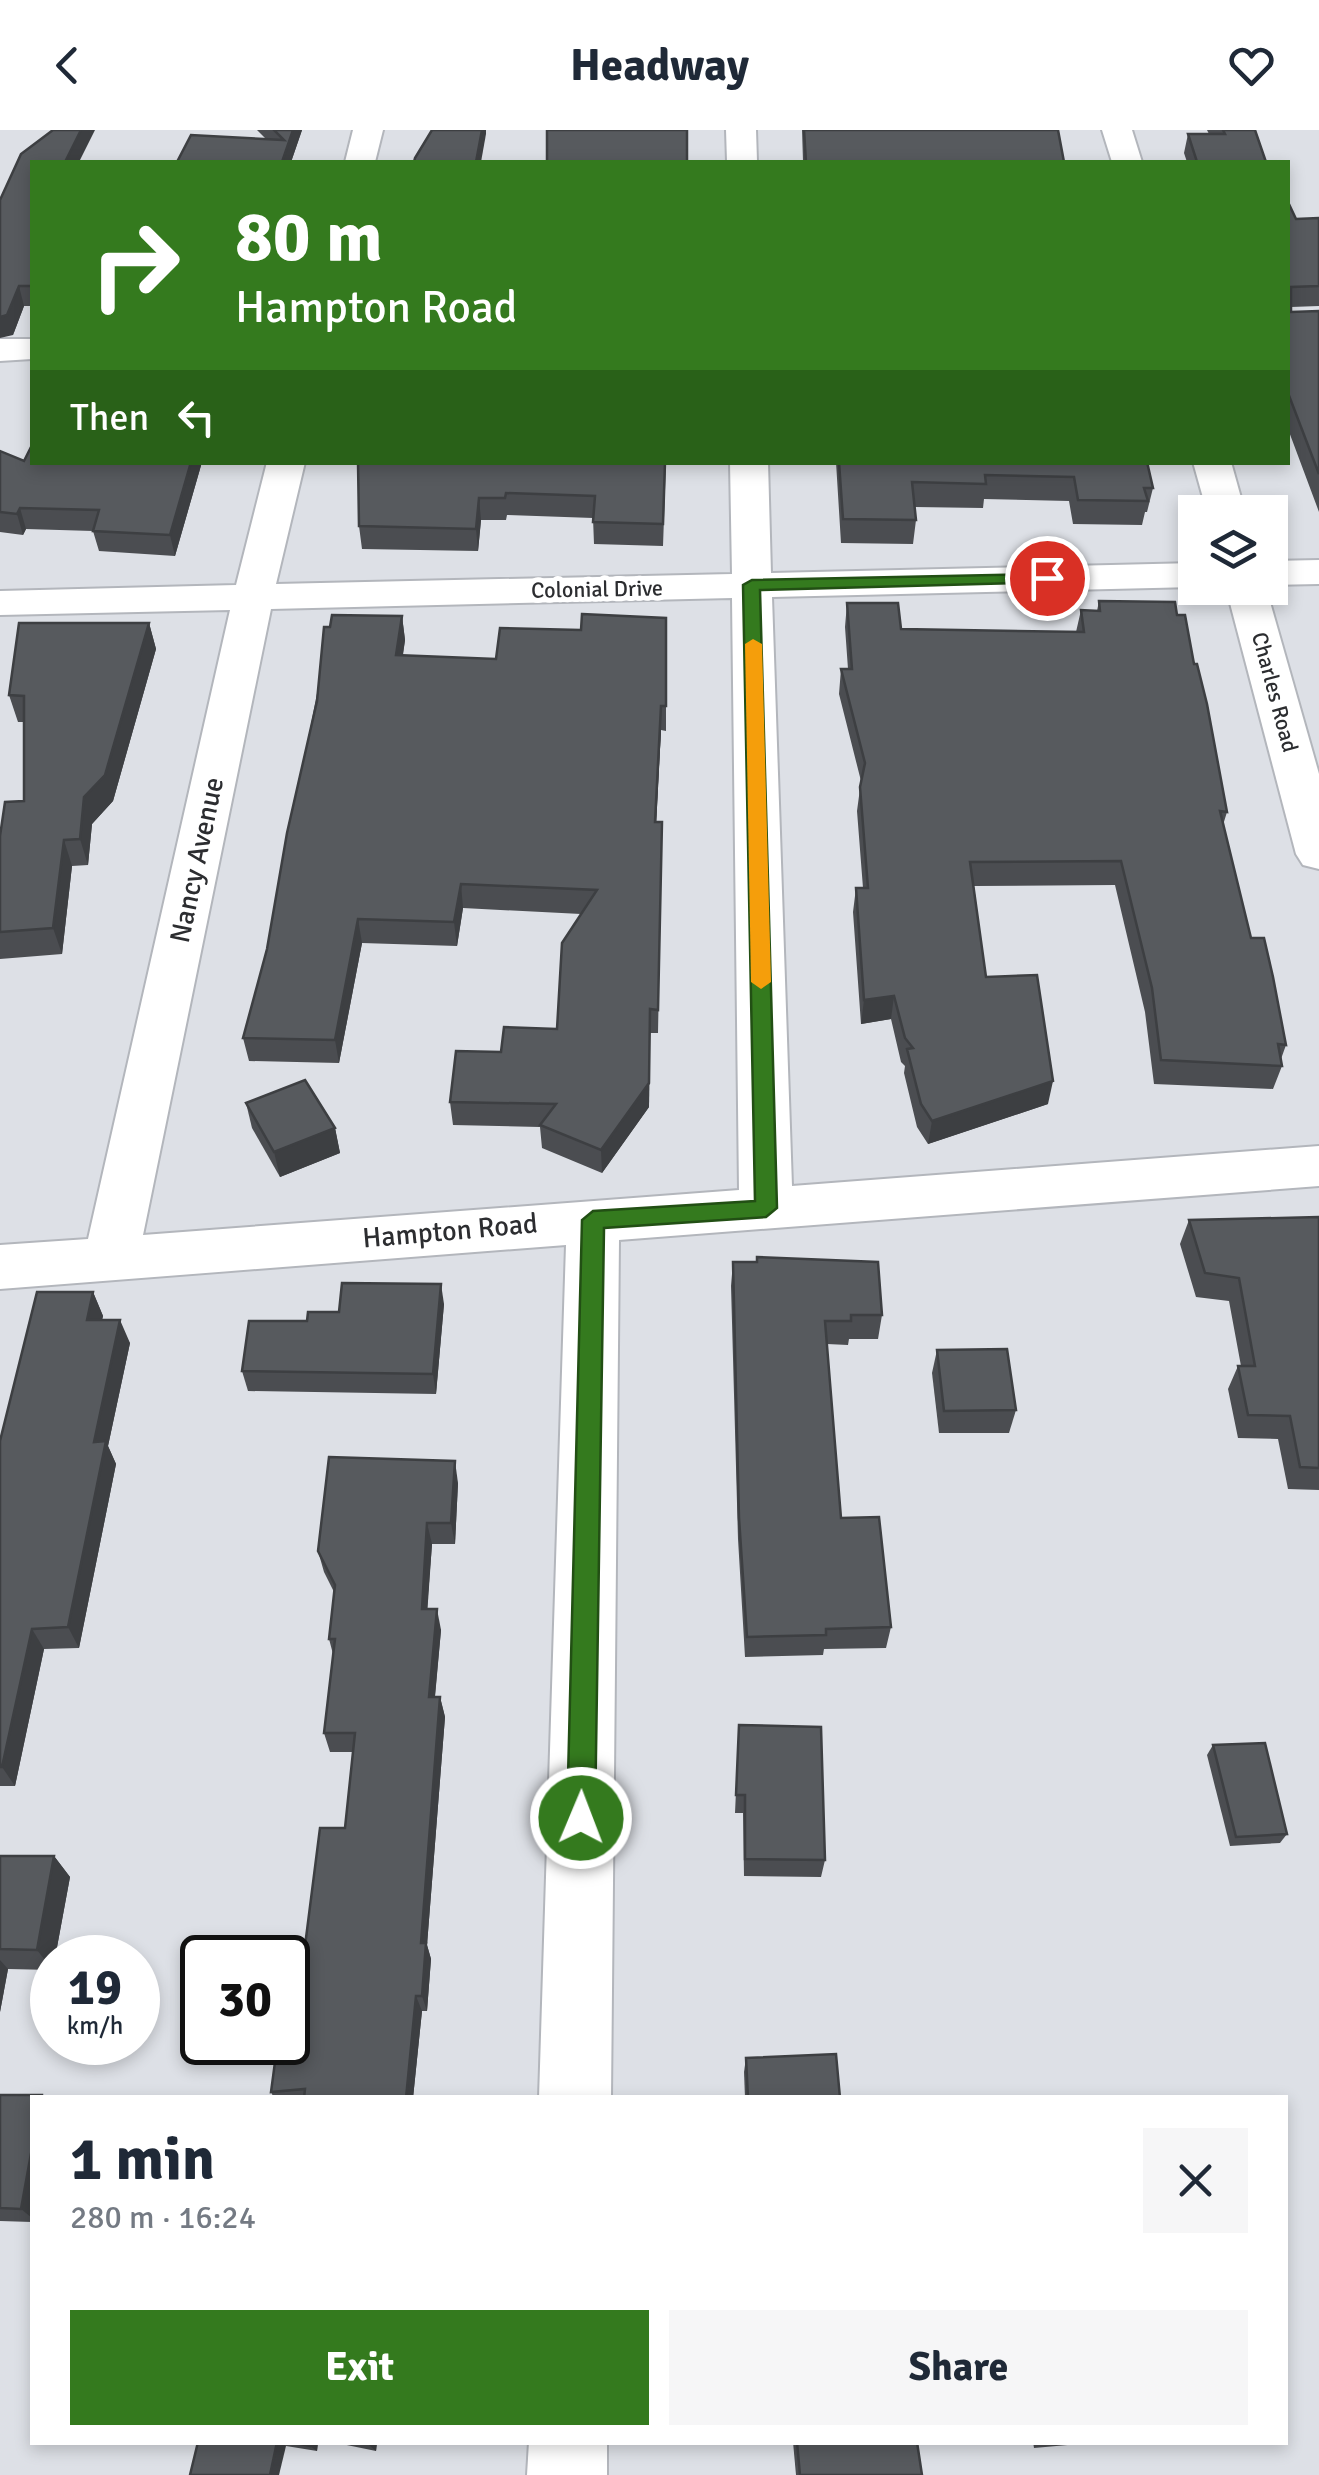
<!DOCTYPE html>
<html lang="en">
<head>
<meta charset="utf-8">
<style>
	:root { --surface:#fff; --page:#f6f6f7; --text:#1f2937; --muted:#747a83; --accent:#347a1e }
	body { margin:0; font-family:Signika,sans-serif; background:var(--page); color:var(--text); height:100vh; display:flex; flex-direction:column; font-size:38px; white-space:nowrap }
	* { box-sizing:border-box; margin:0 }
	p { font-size:32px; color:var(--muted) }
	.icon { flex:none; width:55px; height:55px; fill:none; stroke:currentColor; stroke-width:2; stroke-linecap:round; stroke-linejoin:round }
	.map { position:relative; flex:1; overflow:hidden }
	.details { position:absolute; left:30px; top:1965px; width:1258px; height:350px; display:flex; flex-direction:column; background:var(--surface); border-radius:0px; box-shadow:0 5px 15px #0003 }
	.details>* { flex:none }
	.guide { position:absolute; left:30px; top:30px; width:1260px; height:305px; border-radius:0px; box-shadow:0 5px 15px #0003; background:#347a1e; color:#fff; overflow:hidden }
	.tools { position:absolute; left:1178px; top:365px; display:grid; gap:20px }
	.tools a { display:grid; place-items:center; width:110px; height:110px; border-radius:0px; background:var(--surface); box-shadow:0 5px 15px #0003; font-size:50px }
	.speed { position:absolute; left:30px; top:1805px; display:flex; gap:20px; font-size:50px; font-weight:700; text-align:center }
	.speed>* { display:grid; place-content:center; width:130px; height:130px; border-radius:50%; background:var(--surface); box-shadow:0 5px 15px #0003; line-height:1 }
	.speed small { font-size:25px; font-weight:400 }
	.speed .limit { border:5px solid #111; border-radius:15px; background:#fff; color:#111 }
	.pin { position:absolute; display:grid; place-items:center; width:85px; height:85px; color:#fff; margin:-42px; border:5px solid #fff; border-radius:50%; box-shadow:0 2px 10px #0007 }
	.me { position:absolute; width:110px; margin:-55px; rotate:1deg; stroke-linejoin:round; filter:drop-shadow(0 0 8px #0008) }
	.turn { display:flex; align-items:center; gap:35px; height:210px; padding:0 40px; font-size:45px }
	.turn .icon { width:130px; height:130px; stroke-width:2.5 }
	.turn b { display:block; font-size:70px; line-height:85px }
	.then { display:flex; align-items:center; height:95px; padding:0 40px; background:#0003; gap:20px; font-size:38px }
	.round { display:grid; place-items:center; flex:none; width:105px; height:105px; border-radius:0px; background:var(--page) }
	.headline { display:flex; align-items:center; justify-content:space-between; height:170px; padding:0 40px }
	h1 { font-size:60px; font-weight:700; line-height:75px }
	.button { display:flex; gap:20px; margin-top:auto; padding:20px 40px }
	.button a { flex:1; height:115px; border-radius:0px; background:var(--accent); color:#fff; font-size:40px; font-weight:700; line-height:115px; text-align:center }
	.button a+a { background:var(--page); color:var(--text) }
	header { display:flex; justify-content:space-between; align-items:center; height:130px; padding:0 40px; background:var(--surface); font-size:45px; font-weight:700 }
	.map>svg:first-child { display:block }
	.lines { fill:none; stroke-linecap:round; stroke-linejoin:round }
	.street-casing { stroke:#b3b6bc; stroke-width:4 }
	.street { fill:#fff; fill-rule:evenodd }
	.wall { fill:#4b4d51 }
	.shaded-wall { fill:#3d3f42 }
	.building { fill:#575a5e; stroke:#3d3f42; stroke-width:2.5 }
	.route { fill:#347a1e; stroke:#224f14; stroke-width:2.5 }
	.slow { fill:#f59e0b }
	.labels { text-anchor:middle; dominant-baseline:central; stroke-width:10; stroke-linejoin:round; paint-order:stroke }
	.far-street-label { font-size:22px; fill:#2c2d30; stroke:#fff }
	.street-label { font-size:28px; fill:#2c2d30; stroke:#fff }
</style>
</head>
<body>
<header><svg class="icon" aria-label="back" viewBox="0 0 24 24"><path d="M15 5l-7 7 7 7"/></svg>Headway<svg class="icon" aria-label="heart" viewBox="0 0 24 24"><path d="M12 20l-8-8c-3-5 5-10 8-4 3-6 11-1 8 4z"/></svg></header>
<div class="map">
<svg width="1319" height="2345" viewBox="0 0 1319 2345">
	<rect width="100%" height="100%" fill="#dde0e6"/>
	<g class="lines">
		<g class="street-casing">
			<g id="street">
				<path d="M 353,0 L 383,0 L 375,32 L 345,32 Z"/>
				<path d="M 726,0 L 756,0 L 757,32 L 727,32 Z"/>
				<path d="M 1102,0 L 1132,0 L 1142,32 L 1112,32 Z"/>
				<path d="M 0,209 L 32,209 L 32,229 L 0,231 Z"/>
				<path d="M 267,332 L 305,332 L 276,454 L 732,444 L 730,332 L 768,332 L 771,443 L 1195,433 L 1195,457 L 772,467 L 792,1056 L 1319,1016 L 1319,1056 L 619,1110 L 611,1968 L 539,1968 L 566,1115 L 0,1159 L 0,1115 L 88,1109 L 230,480 L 0,485 L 0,461 L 236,455 ZM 732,468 L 739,1060 L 143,1105 L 271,479 Z"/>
				<path d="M 1193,332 L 1231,332 L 1245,382 L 1207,382 Z"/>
				<path d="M 1319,430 L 1319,454 L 1270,455 L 1270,431 Z"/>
				<path d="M 1226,458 L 1266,458 L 1319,644 L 1319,739 L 1303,735 L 1296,724 Z"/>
				<path d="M 529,2312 L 607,2312 L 607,2345 L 527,2345 Z"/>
			</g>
		</g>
		<use href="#street" class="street"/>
	</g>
	<g class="wall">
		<path d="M 257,0 L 302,0 L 291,32 L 266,9 Z"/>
		<path d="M 802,0 L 1058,0 L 1064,32 L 803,32 Z"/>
		<path d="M 1207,0 L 1255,0 L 1266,32 L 1187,32 L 1184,23 L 1188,4 L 1209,4 Z"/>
		<path d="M 32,32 L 32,176 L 24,176 L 13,205 Z"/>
		<path d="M 1288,72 L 1296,89 L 1319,88 L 1319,176 L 1291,177 L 1291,182 L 1319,181 L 1319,382 L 1288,299 Z"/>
		<path d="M 0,321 L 24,331 L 32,332 L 202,332 L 175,426 L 99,421 L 93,401 L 26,399 L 23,405 L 0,402 Z"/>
		<path d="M 358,332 L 666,332 L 663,416 L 594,414 L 593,388 L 507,385 L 506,390 L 481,390 L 478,421 L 362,419 L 359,396 Z"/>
		<path d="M 836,332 L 1147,332 L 1153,358 L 1147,382 L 1145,382 L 1142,395 L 1073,394 L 1069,371 L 984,369 L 983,378 L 915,377 L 916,390 L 913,414 L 841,413 Z"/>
		<path d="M 1099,471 L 1177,485 L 1194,534 L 1227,682 L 1223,695 L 1251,808 L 1286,915 L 1281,929 L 1282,936 L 1273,959 L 1154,954 L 1145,882 L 1115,755 L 974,756 L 986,847 L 1048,974 L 928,1014 L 917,997 L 904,943 L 905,936 L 901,932 L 891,889 L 861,894 L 853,782 L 856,758 L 863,758 L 857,681 L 861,651 L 839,564 L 841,539 L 848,539 L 845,497 L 847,473 L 901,499 L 1076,502 L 1081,480 L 1097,481 Z"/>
		<path d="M 402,486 L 405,510 L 403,525 L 496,529 L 581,500 L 666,488 L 666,601 L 661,600 L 656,692 L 662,692 L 658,903 L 650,903 L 649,977 L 602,1043 L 542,1018 L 540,997 L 453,995 L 450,972 L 501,922 L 557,899 L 581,784 L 463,778 L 457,816 L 362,813 L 339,933 L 249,931 L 243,908 L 267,819 L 330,497 Z"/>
		<path d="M 149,493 L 156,519 L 113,671 L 92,694 L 88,735 L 72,736 L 62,824 L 0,829 L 0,706 L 24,671 L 24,592 L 18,592 L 9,565 Z"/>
		<path d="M 246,973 L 335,998 L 340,1023 L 280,1047 L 252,998 Z"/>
		<path d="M 1319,1087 L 1319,1360 L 1288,1359 L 1278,1309 L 1238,1308 L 1228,1259 L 1238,1236 L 1241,1236 L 1229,1171 L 1196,1167 L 1180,1114 L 1189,1090 Z"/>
		<path d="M 733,1132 L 757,1132 L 882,1185 L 878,1209 L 849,1209 L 848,1215 L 827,1214 L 841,1388 L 891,1497 L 886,1518 L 824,1519 L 823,1525 L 745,1527 L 738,1409 L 731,1156 Z"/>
		<path d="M 93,1162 L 103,1186 L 102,1190 L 130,1213 L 108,1316 L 116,1334 L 79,1518 L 44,1519 L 15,1656 L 0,1656 L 0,1311 Z"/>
		<path d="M 444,1174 L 436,1264 L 248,1261 L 242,1241 L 307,1191 L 339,1182 Z"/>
		<path d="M 937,1220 L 1016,1280 L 1009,1303 L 939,1303 L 932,1243 Z"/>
		<path d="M 458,1353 L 455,1414 L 432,1414 L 427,1479 L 441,1500 L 435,1567 L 440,1567 L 445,1587 L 427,1815 L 431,1829 L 427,1881 L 422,1881 L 413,1968 L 274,1968 L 271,1962 L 292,1918 L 345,1698 L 353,1622 L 330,1622 L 324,1603 L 333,1524 L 329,1509 L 334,1462 L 324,1442 L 318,1421 Z"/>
		<path d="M 739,1595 L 825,1730 L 821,1747 L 744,1746 L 743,1683 L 735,1683 Z"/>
		<path d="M 1213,1615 L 1287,1704 L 1280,1713 L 1230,1716 L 1207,1625 Z"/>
		<path d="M 0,1726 L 54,1726 L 70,1747 L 55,1828 L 52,1828 L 52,1840 L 8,1839 L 0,1882 Z"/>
		<path d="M 746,1928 L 840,1968 L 745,1968 L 744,1942 Z"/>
		<path d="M 0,1965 L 42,1965 L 45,1968 L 32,1968 L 32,2092 L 0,2091 Z"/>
		<path d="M 198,2312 L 318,2312 L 317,2321 L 286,2316 Z"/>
		<path d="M 332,2312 L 377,2312 L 376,2321 Z"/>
		<path d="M 793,2312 L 917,2312 L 922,2345 L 796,2345 Z"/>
		<path d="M 1033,2312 L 1101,2312 L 1034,2318 Z"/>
	</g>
	<g class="shaded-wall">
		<path d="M 81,0 L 95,0 L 79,32 L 65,32 Z"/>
		<path d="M 293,0 L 302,0 L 291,32 L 282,32 Z"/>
		<path d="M 482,0 L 486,0 L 486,4 L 481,32 L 476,32 Z"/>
		<path d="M 19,156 L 24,176 L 13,205 L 0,208 L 0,187 Z"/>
		<path d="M 191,332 L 202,332 L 175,426 L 170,405 Z"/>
		<path d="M 479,368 L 481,390 L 478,421 L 476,399 Z"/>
		<path d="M 20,378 L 26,399 L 23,405 L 17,384 Z"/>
		<path d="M 402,486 L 405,510 L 399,549 L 396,525 Z"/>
		<path d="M 149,493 L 156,519 L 113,671 L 92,694 L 88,735 L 80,709 L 84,667 Z"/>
		<path d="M 661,576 L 661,600 L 655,716 L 655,692 Z"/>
		<path d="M 64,710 L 72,736 L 62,824 L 53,798 Z"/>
		<path d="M 461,754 L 463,778 L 457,816 L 454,792 Z"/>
		<path d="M 358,789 L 362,813 L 339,933 L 335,910 Z"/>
		<path d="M 894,866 L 891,889 L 861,894 L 864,870 Z"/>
		<path d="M 650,879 L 649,977 L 602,1043 L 601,1020 Z"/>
		<path d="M 1053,951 L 1048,974 L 928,1014 L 932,991 Z"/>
		<path d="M 335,998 L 340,1023 L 280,1047 L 274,1022 Z"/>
		<path d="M 441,1154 L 444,1174 L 436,1264 L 433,1244 Z"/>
		<path d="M 93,1162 L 103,1186 L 96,1213 L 87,1190 Z"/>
		<path d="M 120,1190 L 130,1213 L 108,1316 L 116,1334 L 79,1518 L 68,1497 L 94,1312 Z"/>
		<path d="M 455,1331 L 458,1353 L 455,1414 L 451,1393 Z"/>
		<path d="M 427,1393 L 432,1414 L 426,1500 L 422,1479 Z"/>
		<path d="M 437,1479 L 441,1500 L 433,1586 L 429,1567 Z"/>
		<path d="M 32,1499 L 44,1519 L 15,1656 L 2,1637 Z"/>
		<path d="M 440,1567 L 445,1587 L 427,1815 L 431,1829 L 427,1881 L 422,1866 L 421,1813 Z"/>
		<path d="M 54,1726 L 70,1747 L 55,1828 L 52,1828 L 52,1839 L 37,1820 Z"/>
		<path d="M 0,1830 L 8,1839 L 0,1882 Z"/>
		<path d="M 416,1866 L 422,1881 L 413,1968 L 406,1968 Z"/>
		<path d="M 32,2018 L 32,2088 L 21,2079 Z"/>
		<path d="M 277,2312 L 281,2312 L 286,2316 L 279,2345 L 270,2345 Z"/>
		<path d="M 310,2312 L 318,2312 L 317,2321 L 310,2316 Z"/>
		<path d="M 370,2312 L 377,2312 L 376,2321 L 369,2315 Z"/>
	</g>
	<g class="building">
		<path d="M 53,0 L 81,0 L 65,32 L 32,32 L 32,156 L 19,156 L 7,185 L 0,187 L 0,70 L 21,24 Z"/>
		<path d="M 274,0 L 293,0 L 282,32 L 177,32 L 191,5 L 284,10 Z"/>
		<path d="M 432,0 L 482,0 L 476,32 L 414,32 L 415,28 Z"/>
		<rect x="547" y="0" width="140" height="32"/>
		<path d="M 804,0 L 1058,0 L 1064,32 L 806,32 Z"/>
		<path d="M 1223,0 L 1255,0 L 1266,32 L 1197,32 L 1188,4 L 1225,4 Z"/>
		<path d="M 1288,72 L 1296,89 L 1319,88 L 1319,156 L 1291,157 L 1291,182 L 1319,181 L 1319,344 L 1288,263 Z"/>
		<path d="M 32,315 L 32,332 L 191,332 L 170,405 L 93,401 L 99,380 L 20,378 L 17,384 L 0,382 L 0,321 L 24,331 Z"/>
		<path d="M 358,332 L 665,332 L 663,394 L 593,392 L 595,366 L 506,363 L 505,368 L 479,368 L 476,399 L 359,396 Z"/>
		<path d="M 839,332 L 1147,332 L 1153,358 L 1144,358 L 1148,371 L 1078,370 L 1074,347 L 985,345 L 986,354 L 912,352 L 916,390 L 843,389 Z"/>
		<path d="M 1099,471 L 1175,472 L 1177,485 L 1185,485 L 1194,534 L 1197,534 L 1207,574 L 1227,682 L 1220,681 L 1251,808 L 1264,808 L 1273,847 L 1286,915 L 1278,914 L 1282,936 L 1161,930 L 1152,858 L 1121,731 L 970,732 L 986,847 L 1037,845 L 1053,951 L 932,991 L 921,974 L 907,919 L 913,918 L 905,908 L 894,866 L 864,870 L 856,758 L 868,758 L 860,657 L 865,633 L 841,539 L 852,539 L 847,473 L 898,473 L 901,499 L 1084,502 L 1081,480 L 1100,481 Z"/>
		<path d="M 582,484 L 666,488 L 666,576 L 661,576 L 655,692 L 662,692 L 658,880 L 650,879 L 649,953 L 601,1020 L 540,995 L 556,974 L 450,972 L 456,921 L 501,922 L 504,897 L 557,899 L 562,813 L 597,760 L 461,754 L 454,792 L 358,789 L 335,910 L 243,908 L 267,819 L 287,703 L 317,571 L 324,497 L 330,497 L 332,485 L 402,486 L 396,525 L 496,529 L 500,498 L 581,500 Z"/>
		<path d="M 19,493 L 149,493 L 105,645 L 84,667 L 80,709 L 64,710 L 53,798 L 0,802 L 0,706 L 5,672 L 24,671 L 24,566 L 9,565 Z"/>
		<path d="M 305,950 L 335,998 L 274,1022 L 246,973 Z"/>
		<path d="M 1319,1087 L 1319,1338 L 1300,1337 L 1290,1286 L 1248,1285 L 1238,1236 L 1255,1236 L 1239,1148 L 1205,1143 L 1189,1090 Z"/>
		<path d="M 757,1127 L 878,1132 L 882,1185 L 851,1185 L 851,1191 L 825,1191 L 841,1388 L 879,1387 L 891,1497 L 826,1499 L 826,1505 L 747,1507 L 739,1388 L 733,1132 L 757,1132 Z"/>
		<path d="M 342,1153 L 441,1154 L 433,1244 L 242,1241 L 249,1191 L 307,1191 L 308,1182 L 339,1182 Z"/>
		<path d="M 37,1162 L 93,1162 L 87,1190 L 120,1190 L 94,1312 L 106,1311 L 68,1497 L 32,1499 L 2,1637 L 0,1637 L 0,1311 Z"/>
		<path d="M 1007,1219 L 1016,1280 L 944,1281 L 937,1220 Z"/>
		<path d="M 329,1327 L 455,1331 L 451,1393 L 427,1393 L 422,1479 L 437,1479 L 429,1567 L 440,1567 L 421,1813 L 426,1813 L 422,1866 L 416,1866 L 406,1968 L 304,1968 L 305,1959 L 271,1962 L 277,1917 L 292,1918 L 320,1698 L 345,1698 L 355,1603 L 324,1603 L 335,1509 L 329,1509 L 335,1455 L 318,1421 Z"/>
		<path d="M 739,1595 L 821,1597 L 825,1730 L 745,1729 L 745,1665 L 736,1665 Z"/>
		<path d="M 1265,1613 L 1287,1704 L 1236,1707 L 1213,1615 Z"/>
		<path d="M 0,1726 L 54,1726 L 37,1820 L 0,1819 Z"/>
		<path d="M 836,1924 L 840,1968 L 748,1968 L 746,1928 Z"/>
		<path d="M 0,1965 L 42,1965 L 42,1968 L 32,1968 L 32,2018 L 21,2079 L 0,2078 Z"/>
		<path d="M 198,2312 L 277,2312 L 270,2345 L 190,2345 Z"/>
		<path d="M 290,2312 L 310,2312 L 310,2316 Z"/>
		<path d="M 797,2312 L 917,2312 L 922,2345 L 800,2345 Z"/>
	</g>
	<path class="route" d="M 1047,444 L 1056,448 L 1053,452 L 760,460 L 777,1078 L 766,1087 L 604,1098 L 595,1688 L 591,1698 L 581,1701 L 571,1698 L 567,1688 L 582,1090 L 593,1081 L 755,1071 L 743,455 L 752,450 Z"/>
	<path class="slow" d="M 753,509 L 762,514 L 771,852 L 761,859 L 751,852 L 745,514 Z"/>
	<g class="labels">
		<g class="far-street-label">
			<text transform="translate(597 459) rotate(-1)">Colonial Drive</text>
			<text transform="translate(1275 562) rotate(75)">Charles Road</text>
		</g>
		<g class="street-label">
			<text transform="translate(197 730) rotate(-78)">Nancy Avenue</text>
			<text transform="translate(450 1101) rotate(-5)">Hampton Road</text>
		</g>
	</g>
</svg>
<div class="tools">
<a><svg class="icon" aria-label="layers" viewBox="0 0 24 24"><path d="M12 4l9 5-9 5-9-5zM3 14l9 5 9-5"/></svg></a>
</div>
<div class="speed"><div>19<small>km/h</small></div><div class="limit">30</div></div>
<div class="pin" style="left:1047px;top:448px;background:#d93025"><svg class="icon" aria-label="arrive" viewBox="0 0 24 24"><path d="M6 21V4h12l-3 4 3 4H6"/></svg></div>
<svg class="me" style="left:581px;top:1688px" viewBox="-20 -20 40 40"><circle r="17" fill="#347a1e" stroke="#fff" stroke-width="3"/><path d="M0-11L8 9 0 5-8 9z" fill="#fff"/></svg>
<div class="guide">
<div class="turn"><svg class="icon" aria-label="right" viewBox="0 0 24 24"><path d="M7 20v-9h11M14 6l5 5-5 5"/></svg><div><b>80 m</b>Hampton Road</div></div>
<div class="then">Then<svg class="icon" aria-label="left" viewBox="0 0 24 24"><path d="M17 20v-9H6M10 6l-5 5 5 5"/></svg></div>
</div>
<section class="details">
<div class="headline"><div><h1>1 min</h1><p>280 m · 16:24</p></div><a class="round"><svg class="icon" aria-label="close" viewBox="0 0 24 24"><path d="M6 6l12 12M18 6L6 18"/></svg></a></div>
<div class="button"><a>Exit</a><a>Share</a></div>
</section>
</div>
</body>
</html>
